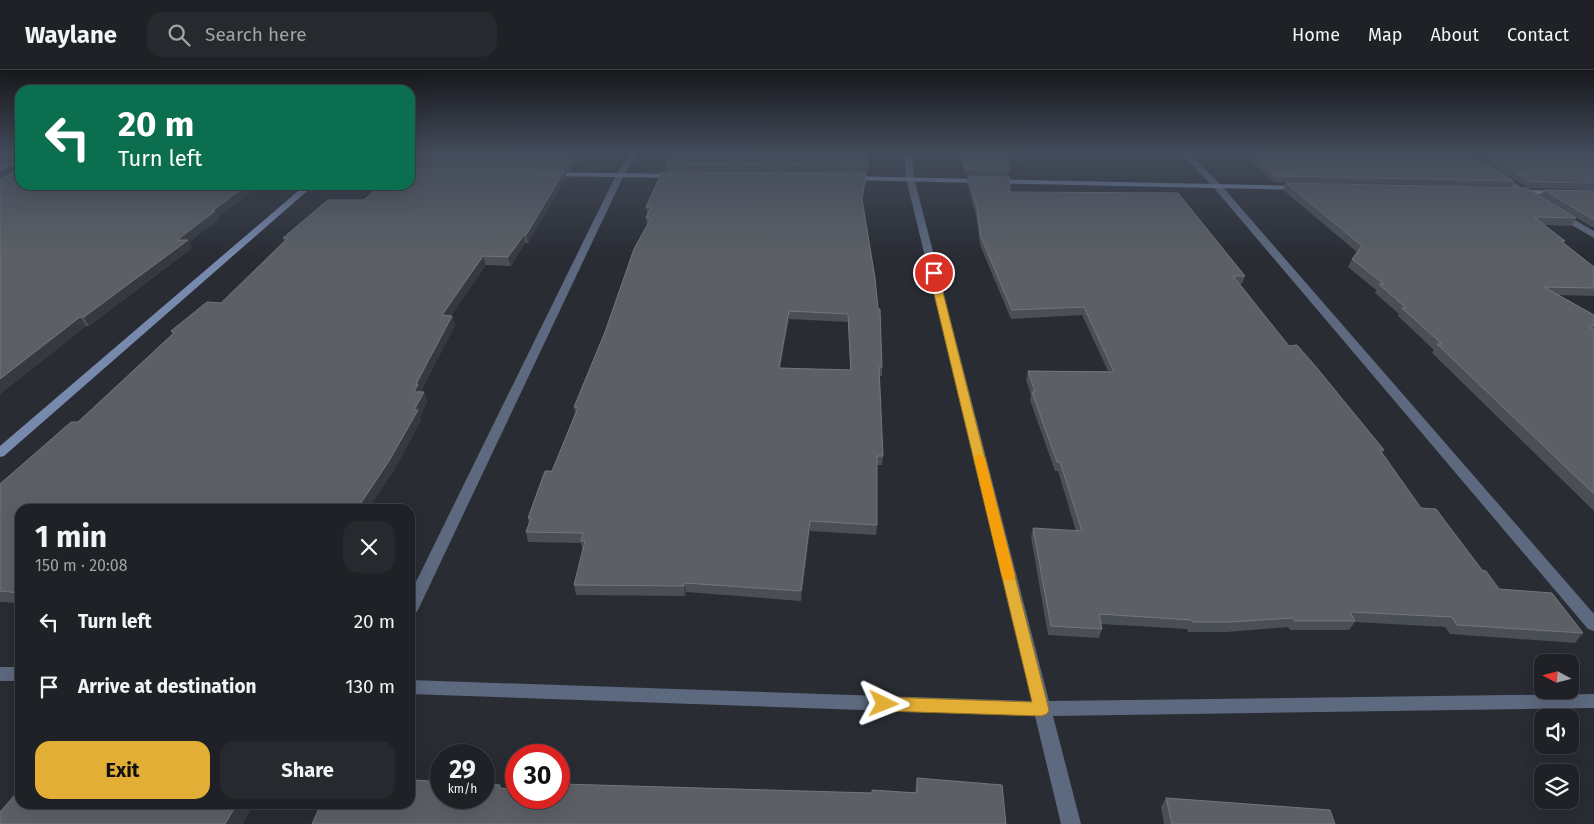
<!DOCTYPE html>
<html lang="en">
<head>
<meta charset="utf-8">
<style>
	:root { --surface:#1f2126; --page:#27292e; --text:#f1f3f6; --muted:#a1a3a7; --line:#3c3e43; --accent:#e3ae35 }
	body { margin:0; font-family:"Fira Sans",sans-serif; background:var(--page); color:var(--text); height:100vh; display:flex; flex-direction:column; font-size:19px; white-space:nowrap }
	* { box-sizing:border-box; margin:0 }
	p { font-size:16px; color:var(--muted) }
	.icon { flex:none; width:28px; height:28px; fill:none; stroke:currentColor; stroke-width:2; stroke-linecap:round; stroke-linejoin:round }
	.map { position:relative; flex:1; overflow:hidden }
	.details { position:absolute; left:15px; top:434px; width:400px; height:305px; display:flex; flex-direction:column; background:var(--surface); border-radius:15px; box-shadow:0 5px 20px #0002,0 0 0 1px var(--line) }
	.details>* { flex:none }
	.banner { position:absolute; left:15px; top:15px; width:400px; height:105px; border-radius:15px; box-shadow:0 5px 20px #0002,0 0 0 1px var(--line); background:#0b6e4f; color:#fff; overflow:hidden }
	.needle { width:32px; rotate:277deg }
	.controls { position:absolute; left:1534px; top:584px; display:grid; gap:10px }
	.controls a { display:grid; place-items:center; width:45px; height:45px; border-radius:10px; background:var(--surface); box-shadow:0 5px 20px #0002,0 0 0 1px var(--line); font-size:25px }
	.speed { position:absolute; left:430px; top:674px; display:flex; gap:10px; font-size:25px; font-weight:700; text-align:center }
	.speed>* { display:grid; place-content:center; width:65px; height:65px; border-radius:50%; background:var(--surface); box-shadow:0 5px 20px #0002,0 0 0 1px var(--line); line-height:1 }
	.speed small { font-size:12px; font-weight:400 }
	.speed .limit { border:8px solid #d22; background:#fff; color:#111 }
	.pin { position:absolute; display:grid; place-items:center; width:42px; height:42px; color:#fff; margin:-21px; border:2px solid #fff; border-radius:50%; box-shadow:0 1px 5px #0007 }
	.me { position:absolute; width:55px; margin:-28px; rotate:92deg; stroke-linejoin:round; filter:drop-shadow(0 0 4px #0008) }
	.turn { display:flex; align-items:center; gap:18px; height:105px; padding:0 20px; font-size:22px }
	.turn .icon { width:65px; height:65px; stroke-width:2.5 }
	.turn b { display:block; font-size:35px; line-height:42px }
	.round { display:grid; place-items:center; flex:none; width:52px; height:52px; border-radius:15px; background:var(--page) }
	.headline { display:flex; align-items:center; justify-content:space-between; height:85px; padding:0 20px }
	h1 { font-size:30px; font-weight:700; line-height:38px }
	.cta { display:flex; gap:10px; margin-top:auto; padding:10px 20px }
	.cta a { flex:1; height:58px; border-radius:15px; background:var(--accent); color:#111; font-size:20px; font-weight:700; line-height:58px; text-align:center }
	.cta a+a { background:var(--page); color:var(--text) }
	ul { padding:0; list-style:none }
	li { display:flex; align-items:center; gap:15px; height:65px; padding:0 20px }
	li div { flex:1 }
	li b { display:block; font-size:19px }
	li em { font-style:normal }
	header { display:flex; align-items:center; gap:30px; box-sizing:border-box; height:70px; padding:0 25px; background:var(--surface); border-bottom:1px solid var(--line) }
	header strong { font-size:24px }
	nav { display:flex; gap:28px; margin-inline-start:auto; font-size:18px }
	.search { width:350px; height:45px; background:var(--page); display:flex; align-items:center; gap:12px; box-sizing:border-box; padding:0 18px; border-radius:15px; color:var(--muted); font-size:19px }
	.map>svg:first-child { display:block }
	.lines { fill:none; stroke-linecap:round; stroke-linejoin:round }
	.street { fill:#5d697f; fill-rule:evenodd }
	.secondary { fill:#778aae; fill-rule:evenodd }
	.wall { fill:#4a4e55; fill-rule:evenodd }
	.shaded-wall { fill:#363940 }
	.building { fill:#5c6066; stroke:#73767d; fill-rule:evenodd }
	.route { fill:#e3ae35; stroke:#947122 }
	.slow { fill:#f59e0b }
</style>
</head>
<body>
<header>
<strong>Waylane</strong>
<div class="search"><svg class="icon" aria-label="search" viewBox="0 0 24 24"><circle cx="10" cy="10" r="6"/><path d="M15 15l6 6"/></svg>Search here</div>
<nav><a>Home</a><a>Map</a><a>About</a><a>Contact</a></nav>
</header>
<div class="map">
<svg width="1594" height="754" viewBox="0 0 1594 754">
	<rect width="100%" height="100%" fill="#292c33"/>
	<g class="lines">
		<g class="street">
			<path d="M 630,83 L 638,83 L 624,105 L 418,540 L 415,544 L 410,546 L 410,524 L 616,105 Z"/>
			<path d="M 904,83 L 912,83 L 914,108 L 1049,631 L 1594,624 L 1594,638 L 1053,646 L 1081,754 L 1061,754 L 1035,646 L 410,624 L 410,610 L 1032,631 L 906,108 Z"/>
			<path d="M 1181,83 L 1189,83 L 1220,114 L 1594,544 L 1594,561 L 1588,559 L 1214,118 Z"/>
			<path d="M 1495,103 L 1501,103 L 1535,127 L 1528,129 L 1495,107 Z"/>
			<path d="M 1559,141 L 1594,161 L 1594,168 L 1556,146 L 1555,144 Z"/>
			<rect x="0" y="597" width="20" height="14"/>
		</g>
		<g class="secondary">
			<rect x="0" y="96" width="20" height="4"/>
			<path d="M 546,102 L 677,104 L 681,106 L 677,108 L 549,106 L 546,106 Z"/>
			<path d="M 846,106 L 1302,116 L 1306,118 L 1302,120 L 849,110 L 846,110 Z"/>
			<path d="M 305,115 L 314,115 L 4,386 L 0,387 L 0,376 Z"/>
			<path d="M 1516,120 L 1594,121 L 1594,125 L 1519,124 L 1516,124 Z"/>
		</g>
	</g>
	<g class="wall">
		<path d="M 0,83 L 20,83 L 20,115 L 260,115 L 218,147 L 219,149 L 189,172 L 192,178 L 89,256 L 86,256 L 0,324 L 0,100 L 14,94 L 17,101 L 18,94 L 0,94 Z"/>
		<path d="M 410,83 L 582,83 L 571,101 L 565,101 L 566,108 L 528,173 L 525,173 L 511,196 L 486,195 L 451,245 L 452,246 L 455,255 L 421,321 L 424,322 L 427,332 L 420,346 L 421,350 L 393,402 L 20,439 L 20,533 L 0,532 L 0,414 L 78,352 L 172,264 L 171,261 L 221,233 L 284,171 L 283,168 L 364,130 L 410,115 Z"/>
		<path d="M 870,83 L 867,104 L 666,102 L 665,94 L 666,91 L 666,87 Z"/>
		<path d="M 959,83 L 1074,83 L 1073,86 L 1009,91 L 1009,100 L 1008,106 L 965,105 Z"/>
		<path d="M 1240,83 L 1469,83 L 1514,111 L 1511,117 L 1274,112 Z"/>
		<path d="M 1472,83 L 1594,83 L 1594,120 L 1528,118 Z"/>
		<path d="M 968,106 L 1245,206 L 1242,214 L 1240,214 L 1289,276 L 1384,380 L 1382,383 L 1421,438 L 1499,519 L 1583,563 L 1575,573 L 1450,564 L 1445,557 L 1355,552 L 1349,560 L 1290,560 L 1288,557 L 1227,562 L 1188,562 L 1187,559 L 1101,554 L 1102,559 L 1099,568 L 1048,565 L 1031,467 L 1033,458 L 1076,461 L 1058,401 L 1055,401 L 1030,330 L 1031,324 L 1026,310 L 1028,301 L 1108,301 L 1082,245 L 1011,249 L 980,175 L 976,145 L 967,113 Z"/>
		<path d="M 866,111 L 862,132 L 882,297 L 882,306 L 879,306 L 883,386 L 882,395 L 877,395 L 877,455 L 876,465 L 810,461 L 801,531 L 686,522 L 685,526 L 576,525 L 574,515 L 583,480 L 581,473 L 528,472 L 526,462 L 529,453 L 528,448 L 552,401 L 575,343 L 574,337 L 605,262 L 647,155 L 646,148 L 647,145 L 646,137 ZM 789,249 L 848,252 L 850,300 L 780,298 Z"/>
		<path d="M 1286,113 L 1576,148 L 1571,156 L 1545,155 L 1565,171 L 1564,174 L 1594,197 L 1594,226 L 1559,225 L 1594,245 L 1594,441 L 1432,283 L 1434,280 L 1398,246 L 1399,244 L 1375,223 L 1376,220 L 1348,197 L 1352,189 L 1357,182 L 1283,120 Z"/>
		<path d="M 1544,120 L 1594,121 L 1594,157 L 1590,156 L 1541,126 Z"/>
		<path d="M 917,708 L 1006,754 L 312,754 L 500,715 L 502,719 L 516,728 L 871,723 L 915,722 Z"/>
		<path d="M 1166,728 L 1335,754 L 1164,754 L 1161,737 Z"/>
	</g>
	<g class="shaded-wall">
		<path d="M 576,83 L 582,83 L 571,101 L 570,93 Z"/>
		<path d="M 14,94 L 18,102 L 0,110 L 0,100 Z"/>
		<path d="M 565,100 L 566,108 L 528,173 L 526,165 Z"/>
		<path d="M 866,104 L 866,111 L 861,136 L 862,129 Z"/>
		<path d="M 247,115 L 260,115 L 218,147 L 219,149 L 189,172 L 192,178 L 89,256 L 84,247 L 212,141 Z"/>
		<path d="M 524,165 L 525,173 L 511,196 L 508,187 Z"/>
		<path d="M 483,186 L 486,195 L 445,255 L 442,245 Z"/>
		<path d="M 789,241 L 789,249 L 779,307 L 779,298 Z"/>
		<path d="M 452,246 L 455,255 L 421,321 L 414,322 L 416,314 Z"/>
		<path d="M 80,247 L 86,256 L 0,324 L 0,309 Z"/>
		<path d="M 424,322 L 427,332 L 420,346 L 421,350 L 393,402 L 369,439 L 357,439 Z"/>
		<path d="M 810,451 L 810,461 L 801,531 L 801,521 Z"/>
		<path d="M 684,513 L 686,522 L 685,526 L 684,516 Z"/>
		<path d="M 237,734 L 254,734 L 243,754 L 225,754 Z"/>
	</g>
	<g class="building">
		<path d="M 0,83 L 20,83 L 20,115 L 247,115 L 212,141 L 215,141 L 177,170 L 188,170 L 84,247 L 80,247 L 0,309 L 0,109 L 18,100 L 18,89 L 16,87 L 0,87 Z"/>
		<path d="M 410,83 L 576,83 L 570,93 L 410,92 Z"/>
		<path d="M 668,83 L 869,83 L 868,96 L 665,94 L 668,87 L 666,87 Z"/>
		<path d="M 962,83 L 1044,83 L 1009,86 L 1009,100 L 966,99 Z"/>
		<path d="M 1248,83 L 1469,83 L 1514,111 L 1276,106 Z"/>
		<path d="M 1484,83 L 1594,83 L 1594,113 L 1531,112 Z"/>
		<path d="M 0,94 L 14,94 L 0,100 Z"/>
		<path d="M 410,99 L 565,100 L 526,165 L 524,165 L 508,187 L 483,186 L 442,245 L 452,246 L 416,314 L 418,314 L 414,322 L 424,322 L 414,340 L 418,340 L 389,391 L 357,439 L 20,439 L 20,523 L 0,521 L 0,414 L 71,352 L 78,352 L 175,262 L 171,261 L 207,232 L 221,233 L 288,168 L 283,168 L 328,130 L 364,130 L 380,115 L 410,115 Z"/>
		<path d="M 662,102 L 866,104 L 862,129 L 875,208 L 878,239 L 880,239 L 882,297 L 879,297 L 883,386 L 877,386 L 877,455 L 810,451 L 801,521 L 684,513 L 684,516 L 574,515 L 585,471 L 581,471 L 583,463 L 526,462 L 531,448 L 528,448 L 545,401 L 552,401 L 578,338 L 574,337 L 605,262 L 634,179 L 651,148 L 646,148 L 651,137 L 646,137 ZM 789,241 L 848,244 L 851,300 L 779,298 Z"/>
		<path d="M 968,106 L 1009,107 L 1010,122 L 1178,123 L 1245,206 L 1233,206 L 1289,276 L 1297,275 L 1317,298 L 1384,380 L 1380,380 L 1421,438 L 1436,439 L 1482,500 L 1486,501 L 1499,519 L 1552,523 L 1583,563 L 1457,555 L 1452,547 L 1350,542 L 1355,551 L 1295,551 L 1293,548 L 1231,552 L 1193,552 L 1191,550 L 1099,544 L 1102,559 L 1051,556 L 1033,458 L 1082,461 L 1060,392 L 1057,392 L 1032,322 L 1035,322 L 1028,301 L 1114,302 L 1084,237 L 1012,240 L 981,167 L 977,138 Z"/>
		<path d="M 1286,113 L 1527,118 L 1576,148 L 1534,147 L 1565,171 L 1561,171 L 1594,197 L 1594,218 L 1544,217 L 1594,245 L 1594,256 L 1589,257 L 1594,260 L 1594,424 L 1437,274 L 1442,274 L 1402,238 L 1406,238 L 1379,214 L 1384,214 L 1352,189 L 1362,176 Z"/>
		<path d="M 1544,120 L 1594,121 L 1594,150 Z"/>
		<path d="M 917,708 L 1002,715 L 1006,754 L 312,754 L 321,734 L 410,734 L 410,716 L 413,716 L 415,710 L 441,712 L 441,728 L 484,728 L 484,714 L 500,715 L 499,718 L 516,719 L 516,728 L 559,728 L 559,721 L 560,721 L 562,714 L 872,723 L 872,720 L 917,723 Z"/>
		<path d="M 20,719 L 20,734 L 237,734 L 225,754 L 0,754 L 0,742 Z"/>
		<path d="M 1166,728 L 1330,740 L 1335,754 L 1172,754 Z"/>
	</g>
	<linearGradient id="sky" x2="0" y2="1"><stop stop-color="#17181c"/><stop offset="0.44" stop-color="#434b5b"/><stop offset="1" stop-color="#434b5b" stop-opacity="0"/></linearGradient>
	<rect width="1594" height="188" fill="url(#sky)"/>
	<path class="route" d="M 931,201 L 938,203 L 1049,640 L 1047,644 L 1041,646 L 884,641 L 878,639 L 876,634 L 878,629 L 884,627 L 1032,632 L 929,203 Z"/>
	<path class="slow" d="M 979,384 L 985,388 L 1015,506 L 1013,510 L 1004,510 L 1002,506 L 974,388 Z"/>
</svg>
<div class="controls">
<a><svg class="needle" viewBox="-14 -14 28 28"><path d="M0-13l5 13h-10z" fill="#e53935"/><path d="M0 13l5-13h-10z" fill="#a1a3a7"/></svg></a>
<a><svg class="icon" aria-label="sound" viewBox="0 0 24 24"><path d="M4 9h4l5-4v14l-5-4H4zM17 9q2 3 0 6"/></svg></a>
<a><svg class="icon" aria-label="layers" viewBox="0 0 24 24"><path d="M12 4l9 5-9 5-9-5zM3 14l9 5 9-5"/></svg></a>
</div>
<div class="speed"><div>29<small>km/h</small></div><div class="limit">30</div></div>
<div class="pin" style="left:934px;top:203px;background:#d93025"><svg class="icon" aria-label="arrive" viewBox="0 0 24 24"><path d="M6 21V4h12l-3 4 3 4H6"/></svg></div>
<svg class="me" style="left:884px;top:634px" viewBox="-20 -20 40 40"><path d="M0-17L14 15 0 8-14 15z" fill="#e3ae35" stroke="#fff" stroke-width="4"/></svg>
<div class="banner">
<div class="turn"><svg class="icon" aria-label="left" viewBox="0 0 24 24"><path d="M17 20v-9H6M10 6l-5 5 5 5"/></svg><div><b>20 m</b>Turn left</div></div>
</div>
<section class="details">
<div class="headline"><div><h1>1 min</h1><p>150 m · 20:08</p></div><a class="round"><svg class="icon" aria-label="close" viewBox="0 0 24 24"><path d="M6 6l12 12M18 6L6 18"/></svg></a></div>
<ul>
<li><svg class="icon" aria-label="left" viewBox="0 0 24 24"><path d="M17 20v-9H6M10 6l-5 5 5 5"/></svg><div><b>Turn left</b></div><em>20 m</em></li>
<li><svg class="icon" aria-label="arrive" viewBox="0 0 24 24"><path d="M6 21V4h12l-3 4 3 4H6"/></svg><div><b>Arrive at destination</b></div><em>130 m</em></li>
</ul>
<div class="cta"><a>Exit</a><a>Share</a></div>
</section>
</div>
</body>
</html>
